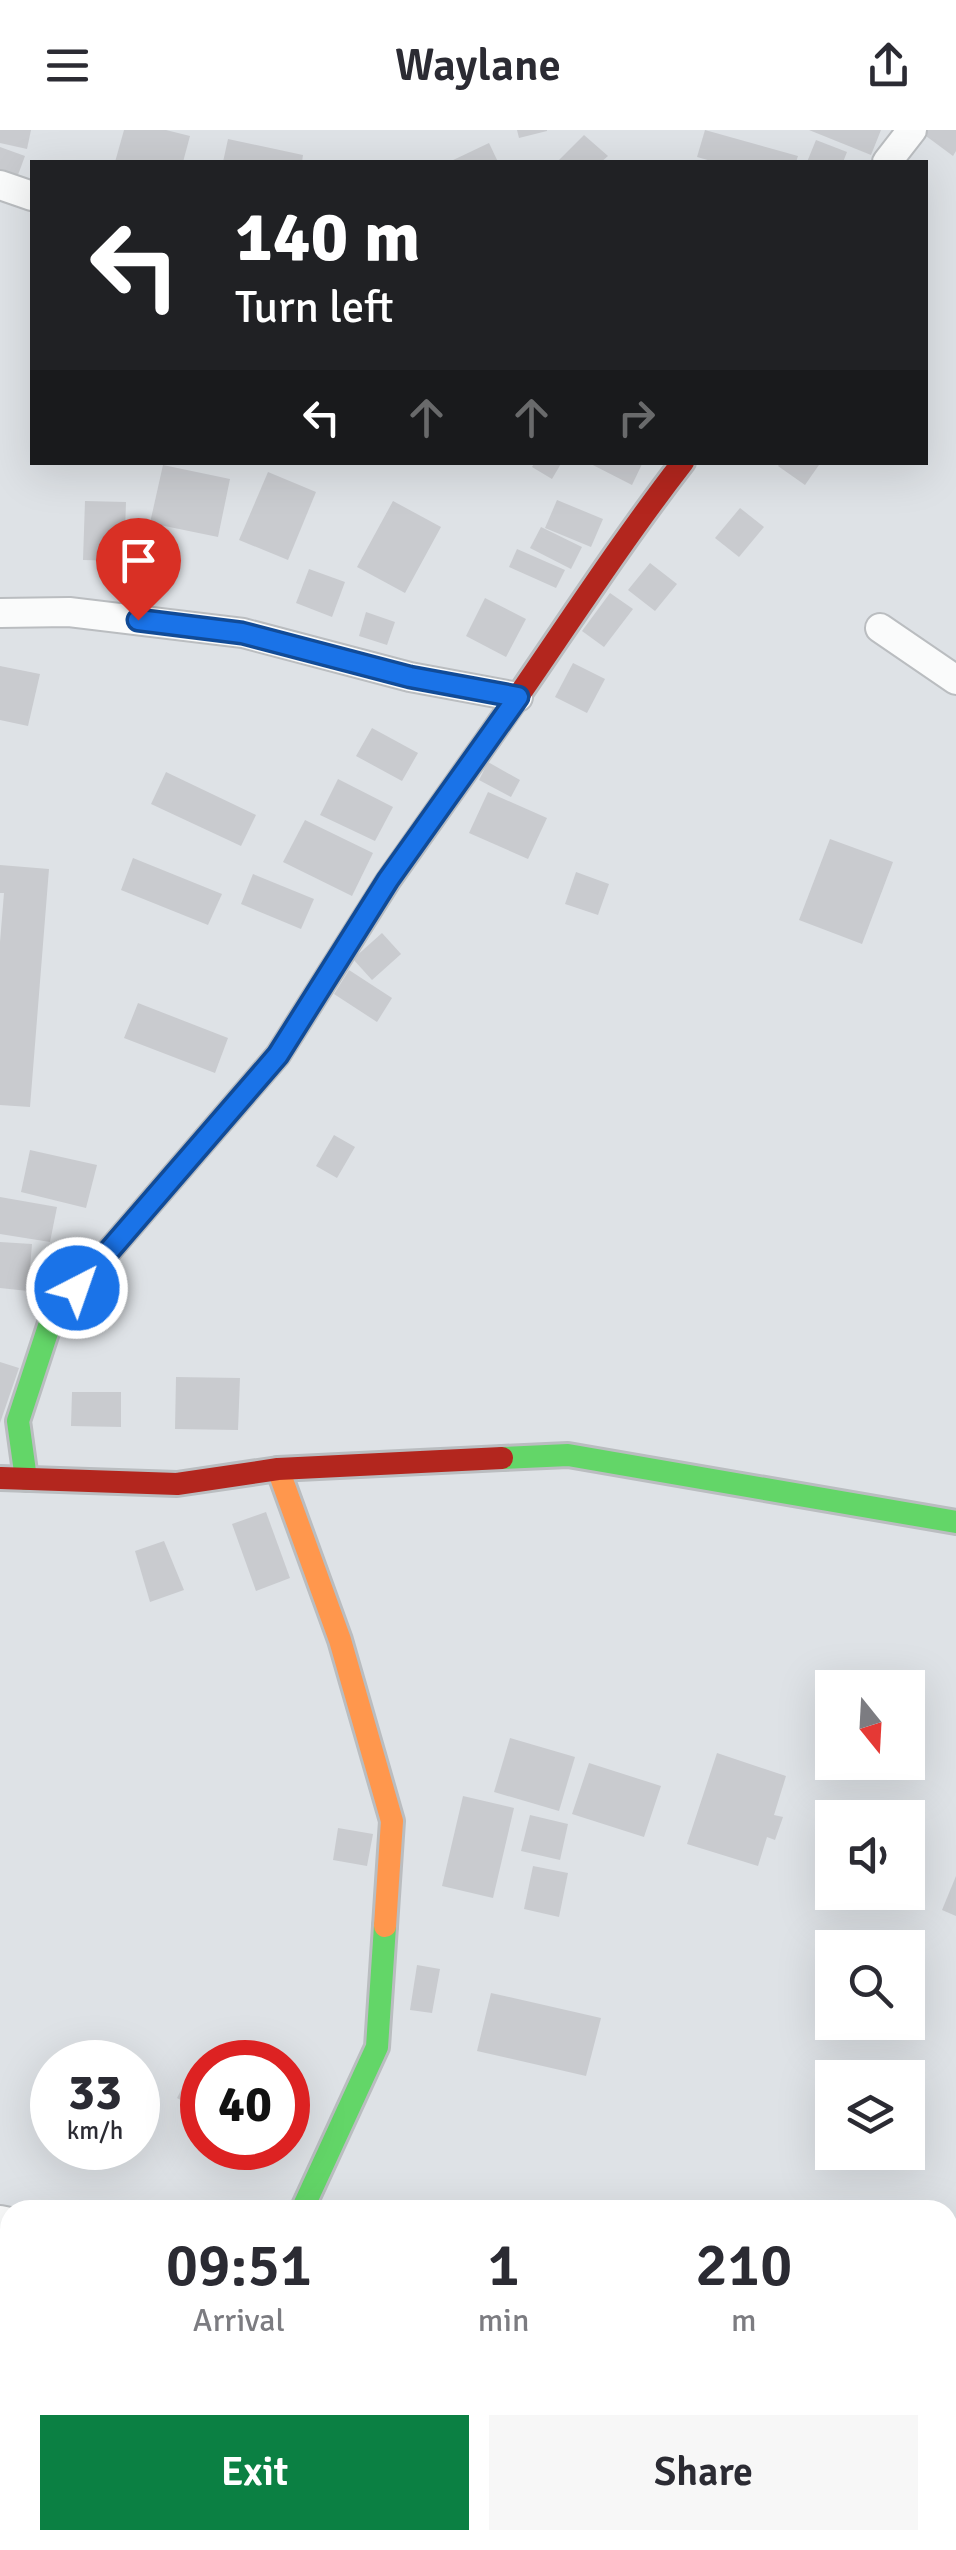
<!DOCTYPE html>
<html lang="en">
<head>
<meta charset="utf-8">
<style>
	:root { --surface:#fff; --page:#f7f7f7; --text:#2b2b33; --muted:#7c7c81; --accent:#0b8043 }
	body { margin:0; font-family:Signika,sans-serif; background:var(--page); color:var(--text); height:100vh; display:flex; flex-direction:column; font-size:38px; white-space:nowrap }
	* { box-sizing:border-box; margin:0 }
	p { font-size:32px; color:var(--muted) }
	.icon { flex:none; width:55px; height:55px; fill:none; stroke:currentColor; stroke-width:2; stroke-linecap:round; stroke-linejoin:round }
	.map { position:relative; flex:1; overflow:hidden }
	.panel { position:absolute; left:0px; top:2070px; width:958px; height:350px; display:flex; flex-direction:column; background:var(--surface); border-radius:30px 30px 0 0; box-shadow:0 10px 40px #0002 }
	.panel>* { flex:none }
	.hud { position:absolute; left:30px; top:30px; width:898px; height:305px; border-radius:0px; box-shadow:0 10px 40px #0002; background:#202124; color:#fff; overflow:hidden }
	.needle { width:65px; rotate:162deg }
	.buttons { position:absolute; left:815px; top:1540px; display:grid; gap:20px }
	.buttons a { display:grid; place-items:center; width:110px; height:110px; border-radius:0px; background:var(--surface); box-shadow:0 10px 40px #0002; font-size:50px }
	.speed { position:absolute; left:30px; top:1910px; display:flex; gap:20px; font-size:50px; font-weight:700; text-align:center }
	.speed>* { display:grid; place-content:center; width:130px; height:130px; border-radius:50%; background:var(--surface); box-shadow:0 10px 40px #0002; line-height:1 }
	.speed small { font-size:25px; font-weight:400 }
	.speed .limit { border:15px solid #d22; background:#fff; color:#111 }
	.pin { position:absolute; display:grid; place-items:center; width:85px; height:85px; color:#fff; margin:-102px -42px; border-radius:50% 50% 50% 0; rotate:-45deg; box-shadow:0 0 10px #0007 }
	.pin .icon { rotate:45deg }
	.me { position:absolute; width:110px; margin:-55px; rotate:41deg; stroke-linejoin:round; filter:drop-shadow(0 0 8px #0008) }
	.turn { display:flex; align-items:center; gap:35px; height:210px; padding:0 40px; font-size:45px }
	.turn .icon { width:130px; height:130px; stroke-width:2.5 }
	.turn b { display:block; font-size:70px; line-height:85px }
	.lanes { display:flex; align-items:center; height:95px; padding:0 40px; background:#0003; justify-content:center; gap:50px; direction:ltr }
	.lanes .off { opacity:.35 }
	.eta { display:flex; justify-content:space-evenly; align-items:center; height:170px; text-align:center }
	.eta b { font-size:60px; font-weight:600; line-height:70px }
	.action { display:flex; gap:20px; margin-top:auto; padding:20px 40px }
	.action a { flex:1; height:115px; border-radius:0px; background:var(--accent); color:#fff; font-size:40px; font-weight:600; line-height:115px; text-align:center }
	.action a+a { background:var(--page); color:var(--text) }
	header { display:flex; justify-content:space-between; align-items:center; height:130px; padding:0 40px; background:var(--surface); font-size:45px; font-weight:600 }
	.map>svg:first-child { display:block }
	.building { fill:#c9cbcf }
	.lines { fill:none; stroke-linecap:round; stroke-linejoin:round }
	.street-casing { stroke:#babdc0; stroke-width:32 }
	.fast-casing { stroke:#babdc0; stroke-width:28 }
	.slow-casing { stroke:#babdc0; stroke-width:28 }
	.jam-casing { stroke:#babdc0; stroke-width:28 }
	.street { stroke:#fafbfb; stroke-width:28 }
	.fast { stroke:#63d668; stroke-width:22 }
	.slow { stroke:#ff974d; stroke-width:22 }
	.jam { stroke:#b3261e; stroke-width:22 }
	.route-casing { stroke:#114b97; stroke-width:25 }
	.route { stroke:#1a73e8; stroke-width:18 }
</style>
</head>
<body>
<header><svg class="icon" aria-label="menu" viewBox="0 0 24 24"><path d="M4 6h16M4 12h16M4 18h16"/></svg>Waylane<svg class="icon" aria-label="share" viewBox="0 0 24 24"><path d="M12 15V3M7 8l5-5 5 5M5 13v7h14v-7"/></svg></header>
<div class="map">
<svg width="956" height="2420" viewBox="0 0 956 2420">
	<rect width="100%" height="100%" fill="#dee2e6"/>
	<g class="building">
		<path d="M 0,0 L 31,0 L 27,19 L 0,13 Z"/>
		<path d="M 124,0 L 166,0 L 190,6 L 183,32 L 115,32 Z"/>
		<path d="M 517,0 L 547,0 L 547,1 L 519,8 Z"/>
		<path d="M 705,0 L 798,26 L 796,32 L 715,32 L 697,27 Z"/>
		<path d="M 809,0 L 881,0 L 871,25 Z"/>
		<path d="M 925,0 L 956,0 L 956,21 L 953,26 L 922,3 Z"/>
		<path d="M 584,5 L 608,26 L 601,32 L 557,32 Z"/>
		<path d="M 228,9 L 303,25 L 302,32 L 223,32 Z"/>
		<path d="M 816,10 L 847,22 L 843,32 L 807,32 Z"/>
		<path d="M 489,13 L 498,32 L 449,32 Z"/>
		<path d="M 0,17 L 25,26 L 15,53 L 0,48 Z"/>
		<path d="M 535,332 L 562,332 L 552,349 L 532,337 Z"/>
		<path d="M 587,332 L 643,332 L 632,355 Z"/>
		<path d="M 781,332 L 821,332 L 805,355 L 778,336 Z"/>
		<path d="M 163,335 L 230,349 L 218,407 L 150,393 Z"/>
		<path d="M 268,342 L 316,362 L 288,430 L 239,410 Z"/>
		<path d="M 557,370 L 603,389 L 591,417 L 545,398 Z"/>
		<path d="M 85,371 L 126,372 L 124,431 L 83,430 Z"/>
		<path d="M 393,371 L 441,397 L 405,463 L 357,437 Z"/>
		<path d="M 740,378 L 764,397 L 739,427 L 715,408 Z"/>
		<path d="M 541,397 L 582,417 L 571,439 L 530,418 Z"/>
		<path d="M 517,419 L 565,440 L 556,458 L 509,437 Z"/>
		<path d="M 650,433 L 677,454 L 655,481 L 628,460 Z"/>
		<path d="M 309,439 L 345,452 L 332,487 L 296,473 Z"/>
		<path d="M 610,463 L 633,479 L 604,517 L 582,501 Z"/>
		<path d="M 485,468 L 526,489 L 506,527 L 466,506 Z"/>
		<path d="M 366,482 L 395,492 L 387,515 L 359,506 Z"/>
		<path d="M 573,533 L 605,549 L 587,583 L 555,567 Z"/>
		<path d="M 0,536 L 40,544 L 28,596 L 0,590 Z"/>
		<path d="M 372,598 L 418,623 L 402,651 L 356,626 Z"/>
		<path d="M 488,632 L 520,650 L 511,667 L 479,650 Z"/>
		<path d="M 166,642 L 256,685 L 241,716 L 151,674 Z"/>
		<path d="M 338,649 L 393,677 L 375,711 L 320,685 Z"/>
		<path d="M 488,662 L 547,688 L 528,729 L 469,703 Z"/>
		<path d="M 305,690 L 373,723 L 352,766 L 283,732 Z"/>
		<path d="M 830,709 L 893,732 L 862,814 L 799,790 Z"/>
		<path d="M 133,728 L 222,764 L 208,795 L 121,760 Z"/>
		<path d="M 0,735 L 49,739 L 30,977 L 0,975 L 0,812 L 4,763 L 0,763 Z"/>
		<path d="M 576,742 L 609,754 L 598,785 L 565,774 Z"/>
		<path d="M 253,744 L 314,769 L 301,799 L 241,774 Z"/>
		<path d="M 382,803 L 401,824 L 372,850 L 353,829 Z"/>
		<path d="M 349,840 L 392,868 L 377,892 L 334,864 Z"/>
		<path d="M 138,873 L 228,908 L 215,943 L 124,908 Z"/>
		<path d="M 334,1005 L 355,1017 L 337,1048 L 316,1036 Z"/>
		<path d="M 30,1020 L 97,1035 L 86,1078 L 21,1062 Z"/>
		<path d="M 0,1067 L 57,1077 L 50,1112 L 0,1104 Z"/>
		<path d="M 0,1112 L 32,1114 L 28,1161 L 0,1158 Z"/>
		<path d="M 0,1232 L 19,1238 L 0,1293 Z"/>
		<path d="M 176,1247 L 240,1248 L 238,1300 L 175,1299 Z"/>
		<path d="M 72,1262 L 121,1262 L 121,1297 L 71,1296 Z"/>
		<path d="M 266,1382 L 290,1448 L 256,1461 L 232,1394 Z"/>
		<path d="M 164,1411 L 184,1460 L 150,1472 L 135,1421 Z"/>
		<path d="M 510,1608 L 575,1627 L 559,1681 L 494,1662 Z"/>
		<path d="M 717,1623 L 786,1646 L 774,1685 L 783,1687 L 775,1710 L 767,1707 L 758,1736 L 687,1714 Z"/>
		<path d="M 589,1633 L 661,1656 L 644,1707 L 572,1684 Z"/>
		<path d="M 463,1666 L 514,1678 L 493,1768 L 442,1756 Z"/>
		<path d="M 530,1685 L 568,1694 L 560,1730 L 521,1721 Z"/>
		<path d="M 338,1698 L 373,1704 L 367,1736 L 333,1730 Z"/>
		<path d="M 533,1736 L 568,1743 L 559,1787 L 524,1779 Z"/>
		<path d="M 956,1746 L 956,1786 L 942,1780 Z"/>
		<path d="M 417,1835 L 440,1839 L 432,1883 L 410,1880 Z"/>
		<path d="M 491,1863 L 601,1888 L 586,1946 L 477,1921 Z"/>
		<path d="M 191,1941 L 202,1947 L 202,1982 L 177,1968 Z"/>
		<path d="M 948,2107 L 956,2112 L 956,2165 L 948,2161 Z"/>
		<path d="M 948,2322 L 956,2329 L 956,2407 L 948,2400 Z"/>
	</g>
	<g class="lines">
		<g class="street-casing">
			<g id="street">
				<path d="M 887,32 L 912,0"/>
				<path d="M 0,55 L 32,66"/>
				<path d="M 0,483 L 69,482 L 243,503 L 410,547 L 518,567"/>
				<path d="M 880,498 L 956,550"/>
				<path d="M 0,2090 L 10,2092"/>
				<path d="M 163,2420 L 170,2410"/>
			</g>
		</g>
		<g class="fast-casing">
			<g id="fast">
				<path d="M 502,1328 L 568,1325 L 956,1392"/>
				<path d="M 26,1349 L 18,1291 L 52,1187 L 278,925 L 388,751 L 489,608"/>
				<path d="M 302,2080 L 377,1917 L 385,1796"/>
			</g>
		</g>
		<g class="slow-casing">
			<path id="slow" d="M 278,1339 L 340,1510 L 392,1691 L 385,1796"/>
		</g>
		<g class="jam-casing">
			<g id="jam">
				<path d="M 489,608 C 554,516 614,421 683,332"/>
				<path d="M 1,1348 L 177,1354 L 278,1339 L 502,1328"/>
			</g>
		</g>
		<use href="#street" class="street"/>
		<use href="#fast" class="fast"/>
		<use href="#slow" class="slow"/>
		<use href="#jam" class="jam"/>
	</g>
	<g class="lines">
		<g class="route-casing">
			<path id="route" d="M 77,1158 L 278,925 L 388,750 L 518,567 L 410,547 L 242,503 L 138,490"/>
		</g>
		<use href="#route" class="route"/>
	</g>
</svg>
<div class="buttons">
<a><svg class="needle" viewBox="-14 -14 28 28"><path d="M0-13l5 13h-10z" fill="#e53935"/><path d="M0 13l5-13h-10z" fill="#7c7c81"/></svg></a>
<a><svg class="icon" aria-label="sound" viewBox="0 0 24 24"><path d="M4 9h4l5-4v14l-5-4H4zM17 9q2 3 0 6"/></svg></a>
<a><svg class="icon" aria-label="search" viewBox="0 0 24 24"><circle cx="10" cy="10" r="6"/><path d="M15 15l6 6"/></svg></a>
<a><svg class="icon" aria-label="layers" viewBox="0 0 24 24"><path d="M12 4l9 5-9 5-9-5zM3 14l9 5 9-5"/></svg></a>
</div>
<div class="speed"><div>33<small>km/h</small></div><div class="limit">40</div></div>
<div class="pin" style="left:138px;top:490px;background:#d93025"><svg class="icon" aria-label="arrive" viewBox="0 0 24 24"><path d="M6 21V4h12l-3 4 3 4H6"/></svg></div>
<svg class="me" style="left:77px;top:1158px" viewBox="-20 -20 40 40"><circle r="17" fill="#1a73e8" stroke="#fff" stroke-width="3"/><path d="M0-11L8 9 0 5-8 9z" fill="#fff"/></svg>
<div class="hud">
<div class="turn"><svg class="icon" aria-label="left" viewBox="0 0 24 24"><path d="M17 20v-9H6M10 6l-5 5 5 5"/></svg><div><b>140 m</b>Turn left</div></div>
<div class="lanes"><svg class="icon" aria-label="left" viewBox="0 0 24 24"><path d="M17 20v-9H6M10 6l-5 5 5 5"/></svg><svg class="icon off" aria-label="ahead" viewBox="0 0 24 24"><path d="M12 20V5M6 11l6-6 6 6"/></svg><svg class="icon off" aria-label="ahead" viewBox="0 0 24 24"><path d="M12 20V5M6 11l6-6 6 6"/></svg><svg class="icon off" aria-label="right" viewBox="0 0 24 24"><path d="M7 20v-9h11M14 6l5 5-5 5"/></svg></div>
</div>
<section class="panel">
<div class="eta">
<div><b>09:51</b><p>Arrival</p></div>
<div><b>1</b><p>min</p></div>
<div><b>210</b><p>m</p></div>
</div>
<div class="action"><a>Exit</a><a>Share</a></div>
</section>
</div>
</body>
</html>
